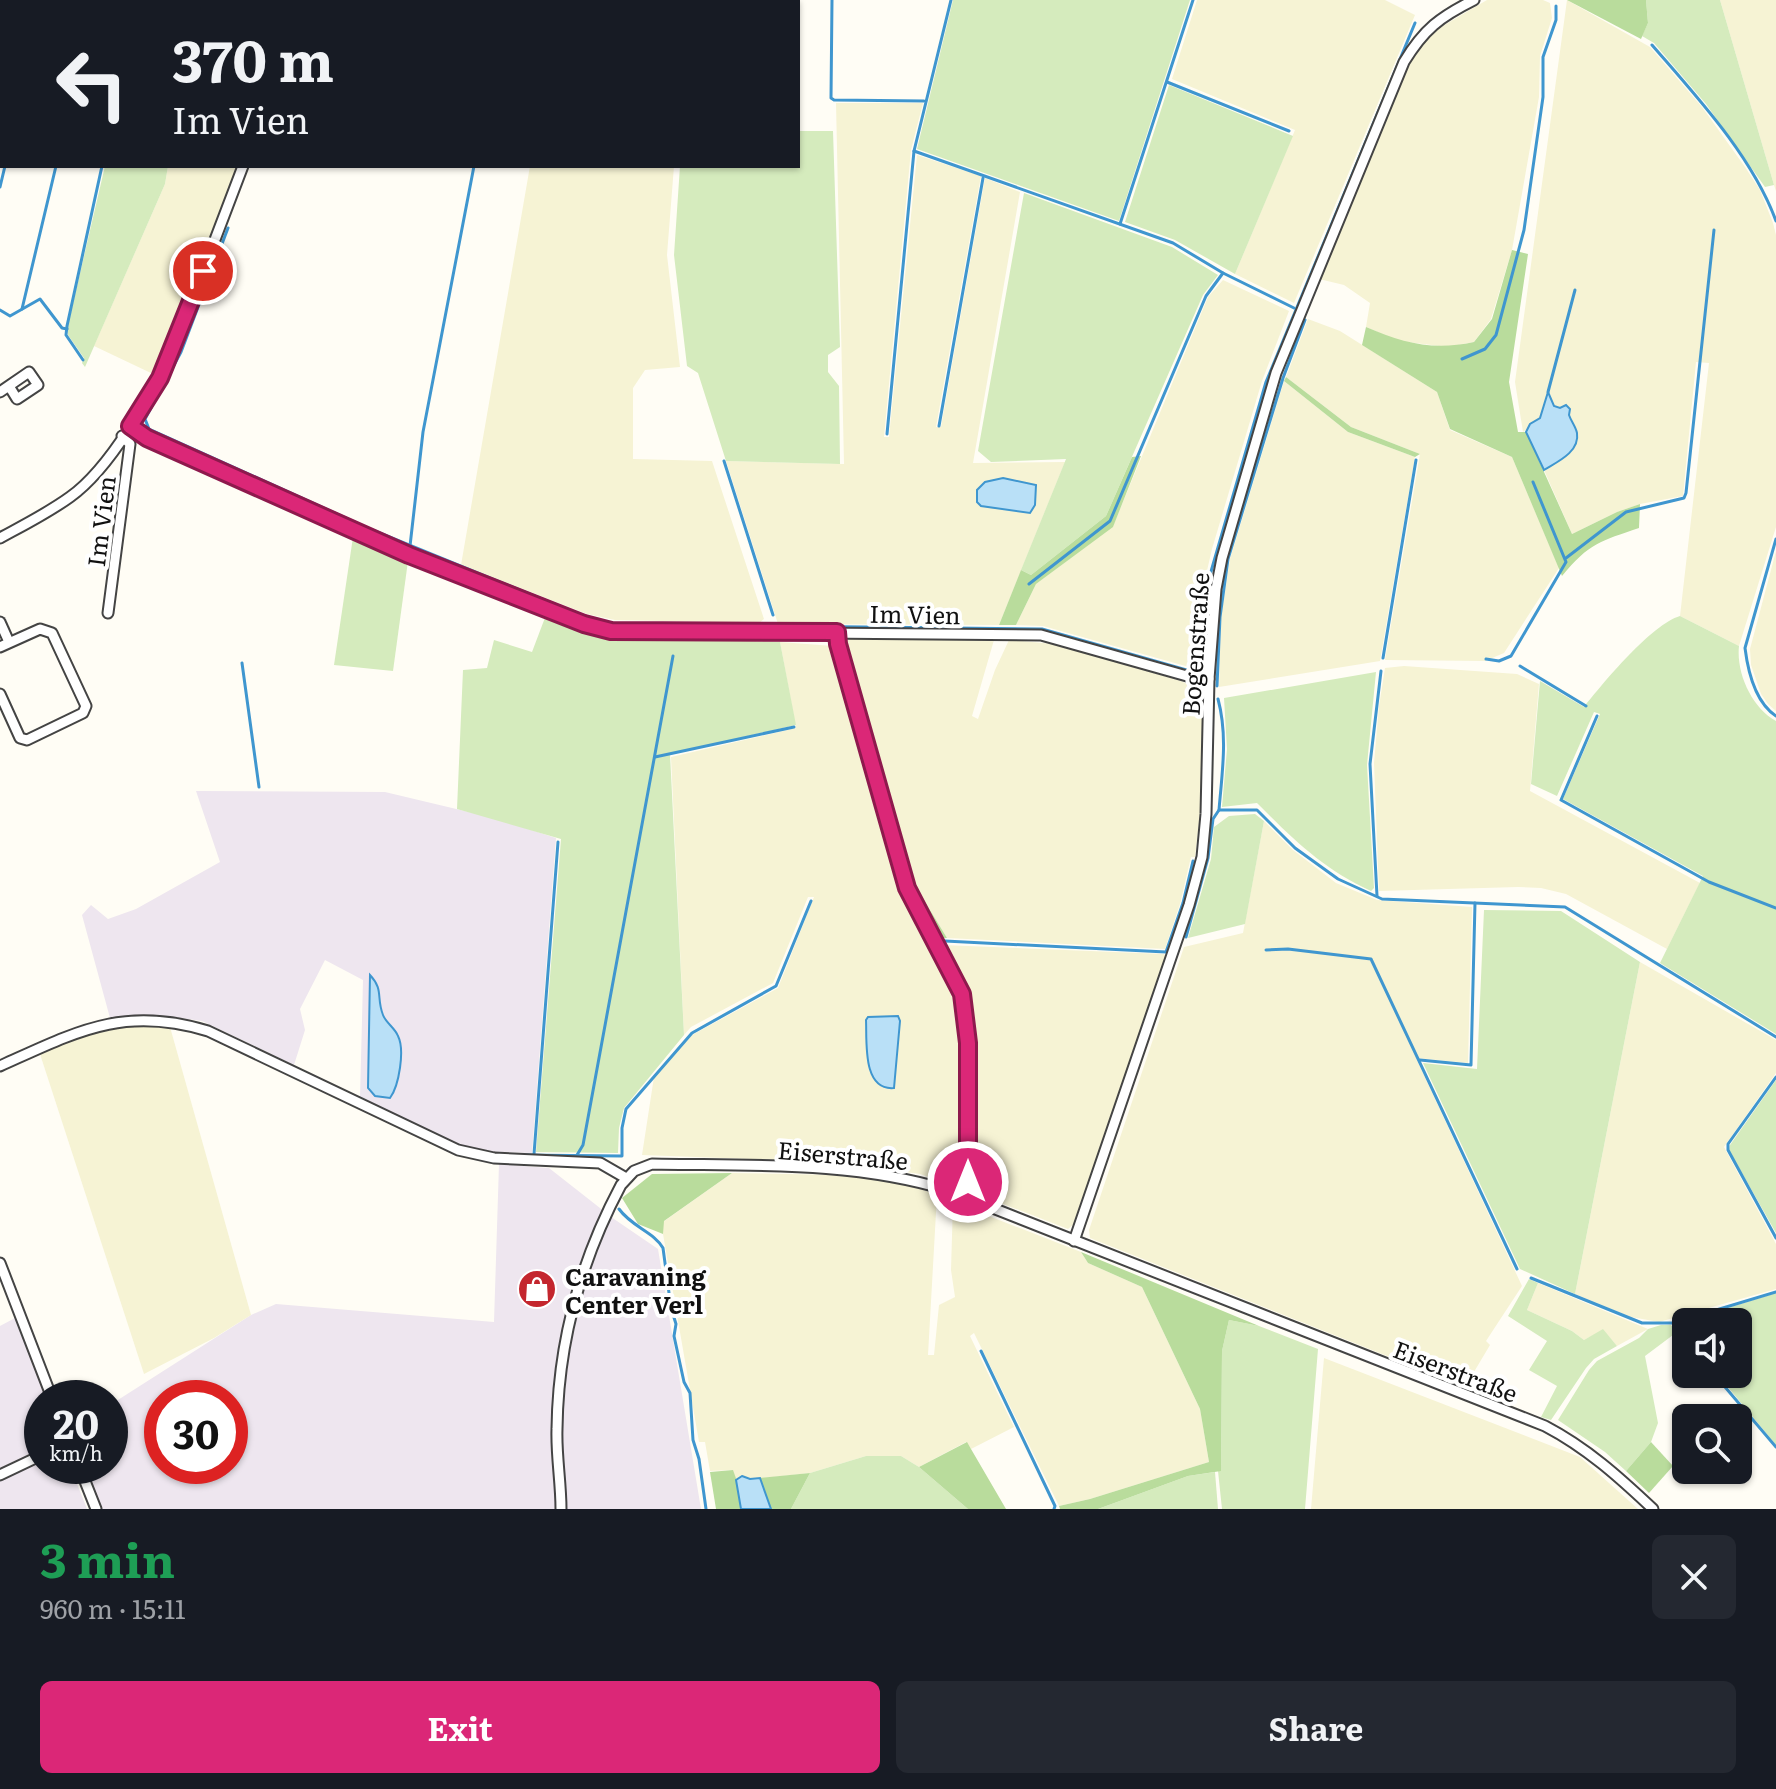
<!DOCTYPE html>
<html lang="en">
<head>
<meta charset="utf-8">
<style>
	:root { --surface:#171b24; --page:#242831; --text:#f1f3f6; --muted:#9ea1a6; --accent:#db2777 }
	body { margin:0; font-family:Literata,serif; background:var(--page); color:var(--text); height:100vh; display:flex; flex-direction:column; font-size:30px; white-space:nowrap }
	* { box-sizing:border-box; margin:0 }
	p { font-size:26px; color:var(--muted) }
	.icon { flex:none; width:44px; height:44px; fill:none; stroke:currentColor; stroke-width:2; stroke-linecap:round; stroke-linejoin:round }
	.map { position:relative; height:1509px; overflow:hidden }
	.sheet { display:flex; flex-direction:column; background:var(--surface); flex:1 }
	.sheet>* { flex:none }
	.guide { position:absolute; left:0px; top:0px; width:800px; height:168px; box-shadow:0 2px 6px #0004; background:#171b24; color:var(--text); overflow:hidden }
	.fabs { position:absolute; left:1672px; top:1308px; display:grid; gap:16px }
	.fabs a { display:grid; place-items:center; width:80px; height:80px; border-radius:12px; background:var(--surface); box-shadow:0 2px 6px #0004; font-size:40px }
	.speed { position:absolute; left:24px; top:1380px; display:flex; gap:16px; font-size:40px; font-weight:700; text-align:center }
	.speed>* { display:grid; place-content:center; width:104px; height:104px; border-radius:50%; background:var(--surface); box-shadow:0 2px 6px #0004; line-height:1 }
	.speed small { font-size:20px; font-weight:400 }
	.speed .limit { border:12px solid #d22; background:#fff; color:#111 }
	.pin { position:absolute; display:grid; place-items:center; width:68px; height:68px; color:#fff; margin:-34px; border:4px solid #fff; border-radius:50%; box-shadow:0 2px 8px #0007 }
	.me { position:absolute; width:88px; margin:-44px; rotate:0deg; stroke-linejoin:round; filter:drop-shadow(0 0 6px #0008) }
	.turn { display:flex; align-items:center; gap:28px; height:168px; padding:0 40px; font-size:36px }
	.turn .icon { width:104px; height:104px; stroke-width:2.5 }
	.turn b { display:block; font-size:56px; line-height:68px }
	.round { display:grid; place-items:center; flex:none; width:84px; height:84px; border-radius:12px; background:var(--page) }
	.head { display:flex; align-items:center; justify-content:space-between; height:136px; padding:0 40px }
	h1 { font-size:48px; font-weight:700; line-height:60px; color:#1e9e55 }
	.button { display:flex; gap:16px; margin-top:auto; padding:16px 40px }
	.button a { flex:1; height:92px; border-radius:12px; background:var(--accent); color:#fff; font-size:32px; font-weight:700; line-height:92px; text-align:center }
	.button a+a { background:var(--page); color:var(--text) }
	.map>svg:first-child { display:block }
	.industrial { fill:#eee6ef; fill-rule:evenodd }
	.farmland { fill:#f6f3d4 }
	.green { fill:#d5ebbd }
	.forest { fill:#b9dc9c }
	.water { fill:#b9e0f7; stroke:#3f96cf; stroke-width:2 }
	.lines { fill:none; stroke-linecap:round; stroke-linejoin:round }
	.stream { stroke:#3f96cf; stroke-width:3 }
	.street-casing { stroke:#444; stroke-width:13 }
	.street { stroke:#fff; stroke-width:9 }
	.route-casing { stroke:#8e194d; stroke-width:20 }
	.route { stroke:#db2777; stroke-width:14 }
	.labels { text-anchor:middle; dominant-baseline:central; stroke-width:8; stroke-linejoin:round; paint-order:stroke }
	.street-label { font-size:24px; fill:#111; stroke:#fff }
	.poi-label { font-size:24px; font-weight:bold; fill:#111; stroke:#fff; text-anchor:start }
</style>
</head>
<body>
<div class="map">
<svg width="1776" height="1509" viewBox="0 0 1776 1509">
	<rect width="100%" height="100%" fill="#fffdf5"/>
	<g class="industrial">
		<path d="M 196,791 L 385,792 L 494,818 L 556,838 L 532,1153 L 489,1152 L 457,1144 L 360,1098 L 363,980 L 325,960 L 300,1009 L 305,1030 L 294,1065 L 202,1021 L 159,1015 L 110,1018 L 82,915 L 91,905 L 108,919 L 136,909 L 220,862 Z"/>
		<path d="M 499,1164 L 549,1168 L 614,1219 L 658,1249 L 701,1509 L 102,1509 L 85,1466 L 110,1466 L 110,1405 L 251,1315 L 276,1304 L 494,1322 ZM 162,1398 L 230,1398 L 230,1466 L 162,1466 Z"/>
		<path d="M 15,1318 L 46,1398 L 42,1398 L 42,1448 L 0,1468 L 0,1326 Z"/>
		<path d="M 42,1461 L 42,1466 L 70,1466 L 87,1509 L 0,1509 L 0,1480 Z"/>
	</g>
	<g class="farmland">
		<path d="M 1197,0 L 1385,0 L 1415,15 L 1294,303 L 1235,274 L 1295,130 L 1172,79 Z"/>
		<path d="M 1487,0 L 1543,0 L 1550,3 L 1552,18 L 1540,56 L 1539,97 L 1512,250 L 1491,319 L 1474,342 L 1448,347 L 1398,341 L 1366,327 L 1370,303 L 1344,285 L 1319,279 L 1408,64 L 1421,43 L 1434,31 Z"/>
		<path d="M 1567,0 L 1650,47 L 1702,107 L 1745,167 L 1760,190 L 1773,223 L 1776,235 L 1776,527 L 1739,646 L 1680,616 L 1709,363 L 1696,362 L 1683,496 L 1640,504 L 1617,512 L 1572,534 L 1544,470 L 1566,456 L 1577,430 L 1569,415 L 1570,409 L 1554,406 L 1549,393 L 1540,418 L 1523,432 L 1515,382 Z"/>
		<path d="M 1720,0 L 1776,0 L 1776,191 L 1774,185 Z"/>
		<path d="M 836,103 L 923,103 L 911,150 L 884,437 L 889,437 L 917,155 L 981,176 L 936,427 L 941,427 L 985,178 L 1020,192 L 973,463 L 1065,462 L 999,625 L 778,624 L 726,461 L 844,464 Z"/>
		<path d="M 168,166 L 237,166 L 174,331 L 153,374 L 94,346 L 165,184 Z"/>
		<path d="M 530,166 L 674,166 L 667,255 L 680,367 L 645,370 L 633,388 L 633,459 L 712,461 L 764,619 L 759,623 L 615,620 L 587,614 L 461,565 Z"/>
		<path d="M 1223,280 L 1289,311 L 1262,381 L 1212,549 L 1206,575 L 1202,658 L 1197,664 L 1189,667 L 1043,626 L 1016,625 L 1036,584 L 1113,526 L 1208,297 Z"/>
		<path d="M 1308,319 L 1340,331 L 1437,392 L 1450,430 L 1512,457 L 1559,568 L 1504,653 L 1485,661 L 1385,660 L 1420,454 L 1351,427 L 1286,377 Z"/>
		<path d="M 1284,381 L 1348,432 L 1415,457 L 1380,661 L 1219,687 L 1221,618 L 1230,559 Z"/>
		<path d="M 1776,551 L 1776,711 L 1768,704 L 1761,694 L 1751,665 L 1750,649 Z"/>
		<path d="M 850,638 L 994,640 L 972,716 L 978,719 L 995,670 L 1009,640 L 1054,644 L 1181,681 L 1202,691 L 1204,697 L 1200,814 L 1195,857 L 1191,857 L 1180,904 L 1165,949 L 947,938 L 916,887 L 887,784 L 881,785 L 842,647 Z"/>
		<path d="M 780,642 L 833,646 L 900,883 L 944,966 L 957,996 L 965,1043 L 964,1154 L 961,1179 L 955,1186 L 920,1174 L 836,1162 L 642,1155 L 654,1077 L 692,1035 L 778,988 L 814,897 L 808,897 L 773,983 L 691,1027 L 684,1035 L 671,757 L 796,728 Z"/>
		<path d="M 1404,666 L 1517,674 L 1539,684 L 1530,791 L 1700,883 L 1667,949 L 1566,894 L 1541,888 L 1518,887 L 1379,891 L 1374,763 L 1379,706 L 1385,668 Z"/>
		<path d="M 1264,821 L 1293,850 L 1336,883 L 1377,900 L 1472,907 L 1468,1063 L 1416,1058 L 1522,1286 L 1486,1341 L 1490,1345 L 1465,1387 L 1090,1238 L 1089,1230 L 1184,947 L 1243,933 Z"/>
		<path d="M 942,945 L 1164,954 L 1166,957 L 1075,1223 L 1068,1229 L 975,1193 L 974,1043 L 966,994 Z"/>
		<path d="M 1640,962 L 1776,1040 L 1776,1073 L 1724,1147 L 1776,1244 L 1776,1289 L 1659,1322 L 1631,1317 L 1575,1294 Z"/>
		<path d="M 145,1024 L 170,1027 L 251,1315 L 214,1338 L 144,1374 L 40,1054 L 74,1039 L 122,1026 Z"/>
		<path d="M 732,1173 L 835,1175 L 879,1180 L 915,1187 L 937,1195 L 928,1355 L 934,1355 L 939,1305 L 955,1297 L 951,1270 L 953,1202 L 1081,1252 L 1088,1263 L 1142,1287 L 1200,1409 L 1209,1462 L 1090,1499 L 1059,1506 L 974,1333 L 970,1336 L 1014,1427 L 971,1449 L 966,1442 L 919,1467 L 901,1456 L 866,1456 L 810,1473 L 754,1479 L 742,1476 L 736,1480 L 732,1470 L 710,1471 L 705,1442 L 699,1442 L 663,1234 L 663,1222 Z"/>
		<path d="M 1538,1283 L 1648,1329 L 1617,1346 L 1603,1330 L 1584,1340 L 1572,1331 L 1527,1310 Z"/>
		<path d="M 1324,1358 L 1580,1457 L 1638,1509 L 1311,1509 Z"/>
	</g>
	<g class="green">
		<path d="M 953,0 L 1190,0 L 1119,221 L 917,149 Z"/>
		<path d="M 1646,0 L 1720,0 L 1774,185 L 1765,187 L 1706,104 L 1654,43 L 1642,36 L 1648,23 Z"/>
		<path d="M 1169,85 L 1293,136 L 1235,274 L 1175,240 L 1125,222 Z"/>
		<path d="M 798,131 L 833,131 L 840,347 L 828,355 L 828,372 L 839,386 L 840,464 L 726,461 L 698,373 L 687,366 L 674,255 L 680,166 L 798,166 Z"/>
		<path d="M 105,166 L 168,166 L 165,184 L 85,367 L 82,363 L 84,358 L 68,335 L 68,325 Z"/>
		<path d="M 1024,193 L 1172,247 L 1218,275 L 1203,295 L 1106,516 L 1031,575 L 1021,570 L 1066,459 L 991,462 L 978,451 Z"/>
		<path d="M 353,537 L 408,561 L 393,671 L 334,665 Z"/>
		<path d="M 546,615 L 582,629 L 612,636 L 780,642 L 796,725 L 670,754 L 684,1035 L 624,1108 L 619,1128 L 618,1153 L 536,1152 L 561,839 L 457,809 L 463,670 L 487,668 L 494,640 L 532,652 Z"/>
		<path d="M 1680,616 L 1739,646 C 1736,673 1752,708 1776,721 L 1776,1034 L 1660,963 L 1703,876 L 1563,799 L 1600,714 L 1594,712 L 1557,796 L 1531,784 L 1540,681 L 1584,707 C 1603,683 1652,624 1680,616 Z"/>
		<path d="M 1376,672 L 1367,765 L 1374,888 L 1371,891 C 1323,869 1293,839 1257,803 L 1222,807 L 1227,749 L 1224,698 Z"/>
		<path d="M 1255,814 L 1264,821 L 1245,924 L 1188,938 L 1211,859 L 1214,827 L 1229,816 Z"/>
		<path d="M 1484,910 L 1561,911 L 1640,962 L 1575,1294 L 1520,1269 L 1423,1063 L 1477,1069 Z"/>
		<path d="M 1776,1080 L 1776,1233 L 1729,1150 L 1730,1145 Z"/>
		<path d="M 1529,1279 L 1538,1283 L 1527,1310 L 1572,1331 L 1584,1340 L 1603,1329 L 1617,1346 L 1594,1359 L 1586,1368 L 1551,1420 L 1541,1417 L 1557,1386 L 1529,1370 L 1547,1341 L 1508,1316 Z"/>
		<path d="M 1776,1293 L 1776,1445 L 1717,1374 L 1738,1374 L 1738,1322 L 1686,1322 L 1686,1336 L 1676,1324 Z"/>
		<path d="M 1229,1320 L 1259,1326 L 1318,1349 L 1305,1509 L 1222,1509 L 1218,1471 L 1221,1470 L 1222,1351 Z"/>
		<path d="M 1661,1325 L 1671,1325 L 1677,1332 L 1645,1356 L 1658,1423 L 1651,1442 L 1626,1471 L 1605,1452 L 1558,1420 L 1589,1370 L 1597,1361 L 1639,1338 L 1648,1329 Z"/>
		<path d="M 866,1456 L 901,1456 L 919,1467 L 968,1509 L 791,1509 L 810,1473 Z"/>
		<path d="M 1215,1472 L 1218,1509 L 1098,1509 L 1188,1476 Z"/>
	</g>
	<g class="forest">
		<path d="M 1567,0 L 1646,0 L 1648,23 L 1641,39 Z"/>
		<path d="M 1512,250 L 1528,254 L 1509,382 L 1518,432 L 1526,432 L 1572,534 L 1617,512 L 1640,504 L 1639,528 C 1601,541 1589,543 1562,576 L 1512,457 L 1450,429 L 1437,392 L 1362,345 L 1366,327 C 1403,343 1433,351 1474,342 L 1492,319 Z"/>
		<path d="M 1286,377 L 1351,427 L 1420,454 L 1415,457 L 1348,432 L 1284,381 Z"/>
		<path d="M 1141,456 L 1113,527 L 1036,584 L 1016,625 L 999,625 L 1021,570 L 1031,575 L 1106,516 L 1132,457 Z"/>
		<path d="M 887,784 L 916,887 L 947,938 L 937,939 L 909,888 L 881,785 Z"/>
		<path d="M 732,1173 L 664,1221 L 663,1234 L 638,1224 L 622,1198 L 652,1174 Z"/>
		<path d="M 1081,1252 L 1259,1326 L 1229,1320 L 1222,1351 L 1221,1471 L 1188,1476 L 1098,1509 L 1060,1509 L 1059,1506 L 1090,1499 L 1209,1462 L 1200,1409 L 1142,1287 L 1088,1263 Z"/>
		<path d="M 967,1442 L 971,1449 L 1006,1509 L 968,1509 L 919,1467 Z"/>
		<path d="M 1651,1442 L 1673,1466 L 1649,1493 L 1626,1471 Z"/>
		<path d="M 733,1470 L 739,1487 L 741,1509 L 716,1509 L 710,1472 Z"/>
		<path d="M 810,1473 L 791,1509 L 771,1509 L 760,1478 Z"/>
	</g>
	<g class="water">
		<path d="M 1548,392 L 1554,406 L 1560,408 L 1566,405 L 1570,409 L 1569,415 C 1571,421 1576,427 1577,433 C 1580,452 1557,462 1544,470 L 1526,432 L 1530,424 L 1540,418 Z"/>
		<path d="M 1003,478 L 1036,485 L 1035,505 L 1030,513 L 981,506 L 977,502 L 977,490 L 985,482 Z"/>
		<path d="M 370,975 C 384,990 376,997 383,1015 C 386,1023 395,1028 398,1036 C 405,1050 399,1086 390,1098 L 375,1096 L 368,1088 Z"/>
		<path d="M 898,1016 L 900,1021 L 894,1088 C 862,1091 867,1041 866,1020 L 868,1017 Z"/>
		<path d="M 742,1476 L 750,1479 L 760,1478 L 771,1509 L 741,1509 L 736,1480 Z"/>
	</g>
	<g class="lines">
		<g class="stream">
			<path d="M 458,0 L 462,2"/>
			<path d="M 832,0 L 831,98 L 834,100 L 924,101"/>
			<path d="M 143,2 L 143,0"/>
			<path d="M 474,2 L 475,0"/>
			<path d="M 533,2 L 534,0"/>
			<path d="M 1652,45 C 1697,97 1752,156 1776,221"/>
			<path d="M 1167,82 L 1289,131"/>
			<path d="M 914,151 L 1173,243 L 1223,273 L 1294,308"/>
			<path d="M 0,187 L 5,166"/>
			<path d="M 1120,224 L 1193,0"/>
			<path d="M 228,228 L 181,352 L 145,419 L 149,429 L 357,523"/>
			<path d="M 22,309 L 56,166"/>
			<path d="M 0,310 L 10,316 L 40,299 L 62,328 L 67,329"/>
			<path d="M 1462,359 L 1485,349 L 1496,335 L 1524,230 L 1543,97 L 1543,57 L 1556,20 L 1556,6"/>
			<path d="M 83,360 L 66,335 L 67,326 L 102,166"/>
			<path d="M 1548,392 L 1575,290"/>
			<path d="M 939,426 L 983,178"/>
			<path d="M 887,434 L 914,151 L 951,0"/>
			<path d="M 724,461 L 773,615"/>
			<path d="M 365,527 L 586,617 L 614,624 L 764,626"/>
			<path d="M 1776,539 L 1745,648 C 1748,672 1755,702 1776,716"/>
			<path d="M 410,546 L 423,432 L 474,166"/>
			<path d="M 1566,558 L 1626,512 L 1684,498 L 1686,493 L 1714,230"/>
			<path d="M 1029,584 L 1110,521 L 1206,296 L 1223,273"/>
			<path d="M 778,626 L 1042,629 L 1190,671 L 1200,667 L 1205,659 L 1210,575 L 1266,382 L 1415,23"/>
			<path d="M 1383,658 L 1416,460"/>
			<path d="M 1486,659 L 1499,661 L 1511,656 L 1566,562 L 1533,482"/>
			<path d="M 242,663 L 259,787"/>
			<path d="M 1520,666 L 1586,706"/>
			<path d="M 1217,686 L 1220,617 L 1228,559 L 1283,378 L 1305,320"/>
			<path d="M 1218,699 C 1228,736 1222,773 1219,810 L 1257,810 L 1295,848 L 1338,879 L 1382,899 L 1565,907 L 1776,1037"/>
			<path d="M 1597,716 L 1561,800 L 1709,882 L 1776,908"/>
			<path d="M 655,757 L 794,727"/>
			<path d="M 1377,896 L 1370,764 L 1381,671"/>
			<path d="M 1186,937 L 1208,858 L 1213,819 L 1219,810"/>
			<path d="M 945,941 L 1166,952 L 1183,903 L 1193,861"/>
			<path d="M 1266,950 L 1288,949 L 1371,959 L 1517,1269"/>
			<path d="M 1420,1060 L 1471,1065 L 1475,903"/>
			<path d="M 1776,1077 L 1728,1144 L 1728,1150 L 1776,1238"/>
			<path d="M 534,1154 L 558,842"/>
			<path d="M 521,1155 L 622,1156 L 622,1128 L 626,1109 L 692,1033 L 776,986 L 811,901"/>
			<path d="M 577,1155 L 583,1145 L 673,656"/>
			<path d="M 619,1209 C 632,1227 654,1232 663,1248 L 671,1308 L 676,1324 L 674,1336 L 684,1382 L 690,1393 L 693,1440 L 699,1459 L 706,1509"/>
			<path d="M 1531,1278 L 1642,1323 L 1673,1323 L 1776,1292"/>
			<path d="M 1679,1332 L 1686,1341"/>
			<path d="M 981,1351 L 1055,1506 L 1054,1509"/>
			<path d="M 1714,1374 L 1776,1447"/>
		</g>
		<g class="street-casing">
			<g id="street">
				<path d="M 316,0 L 320,2"/>
				<path d="M 306,2 L 306,0"/>
				<path d="M 691,2 L 691,0"/>
				<path d="M 0,392 L 29,372 L 38,385 L 17,399 L 9,386"/>
				<path d="M 130,426 L 147,438 L 409,555 L 584,624 L 611,631 L 1041,635 L 1194,678 L 1209,679"/>
				<path d="M 0,538 C 24,525 48,513 70,497 C 111,468 151,395 173,350 L 243,166"/>
				<path d="M 108,613 L 130,444 L 122,436"/>
				<path d="M 0,622 L 9,642"/>
				<path d="M 837,632 L 838,644 L 907,888 L 962,994 L 968,1043 L 968,1182 L 964,1196"/>
				<path d="M 0,647 L 40,629 L 52,633 L 86,706 L 83,713 L 27,740 L 20,738 L 0,694"/>
				<path d="M 0,1066 C 76,1032 123,1005 208,1031 L 458,1150 L 494,1158 L 600,1163 L 626,1178"/>
				<path d="M 1074,1241 L 1189,905 L 1202,857 L 1206,814 L 1209,679 L 1216,589 L 1222,558 L 1276,373 L 1404,62 C 1424,29 1440,17 1474,0"/>
				<path d="M 0,1263 L 52,1398"/>
				<path d="M 79,1466 L 96,1509"/>
				<path d="M 0,1475 L 42,1455"/>
				<path d="M 561,1509 C 561,1482 556,1455 557,1429 C 558,1342 580,1262 621,1185 L 634,1171 L 652,1164 C 751,1166 852,1161 947,1190 L 1545,1426 C 1587,1448 1619,1477 1653,1509"/>
			</g>
		</g>
		<use href="#street" class="street"/>
	</g>
	<g class="lines">
		<g class="route-casing">
			<path id="route" d="M 203,271 L 160,378 L 130,426 L 147,438 L 409,555 L 584,624 L 611,631 L 837,632 L 838,644 L 907,888 L 962,994 L 968,1043 L 968,1182"/>
		</g>
		<use href="#route" class="route"/>
	</g>
	<defs>
		<g id="shop-disc" transform="scale(2)"><circle r="9.5" fill="#c4262e" stroke="#fff"/><path d="M-5-2.5h2.3a2.7 3.5 0 0 1 5.4 0H5L5.5 6h-11ZM-1.5-2.5h3a1.5 2.3 0 0 0-3 0Z" fill="#fff"/></g>
	</defs>
	<g fill-rule="evenodd">
		<use href="#shop-disc" x="537" y="1289"/>
	</g>
	<g class="labels">
		<g class="street-label">
			<text transform="translate(100 521) rotate(-83)">Im Vien</text>
			<text transform="translate(915 613) rotate(1)">Im Vien</text>
			<text transform="translate(1194 644) rotate(-86)">Bogenstraße</text>
			<text transform="translate(843 1154) rotate(5)">Eiserstraße</text>
			<text transform="translate(1456 1370) rotate(21)">Eiserstraße</text>
		</g>
		<g class="poi-label">
			<text x="565" y="1275">Caravaning<tspan x="565" dy="28">Center Verl</tspan></text>
		</g>
	</g>
</svg>
<div class="fabs">
<a><svg class="icon" aria-label="sound" viewBox="0 0 24 24"><path d="M4 9h4l5-4v14l-5-4H4zM17 9q2 3 0 6"/></svg></a>
<a><svg class="icon" aria-label="search" viewBox="0 0 24 24"><circle cx="10" cy="10" r="6"/><path d="M15 15l6 6"/></svg></a>
</div>
<div class="speed"><div>20<small>km/h</small></div><div class="limit">30</div></div>
<div class="pin" style="left:203px;top:271px;background:#d93025"><svg class="icon" aria-label="arrive" viewBox="0 0 24 24"><path d="M6 21V4h12l-3 4 3 4H6"/></svg></div>
<svg class="me" style="left:968px;top:1182px" viewBox="-20 -20 40 40"><circle r="17" fill="#db2777" stroke="#fff" stroke-width="3"/><path d="M0-11L8 9 0 5-8 9z" fill="#fff"/></svg>
<div class="guide">
<div class="turn"><svg class="icon" aria-label="left" viewBox="0 0 24 24"><path d="M17 20v-9H6M10 6l-5 5 5 5"/></svg><div><b>370 m</b>Im Vien</div></div>
</div>
</div>
<section class="sheet">
<div class="head"><div><h1>3 min</h1><p>960 m · 15:11</p></div><a class="round"><svg class="icon" aria-label="close" viewBox="0 0 24 24"><path d="M6 6l12 12M18 6L6 18"/></svg></a></div>
<div class="button"><a>Exit</a><a>Share</a></div>
</section>
</body>
</html>
